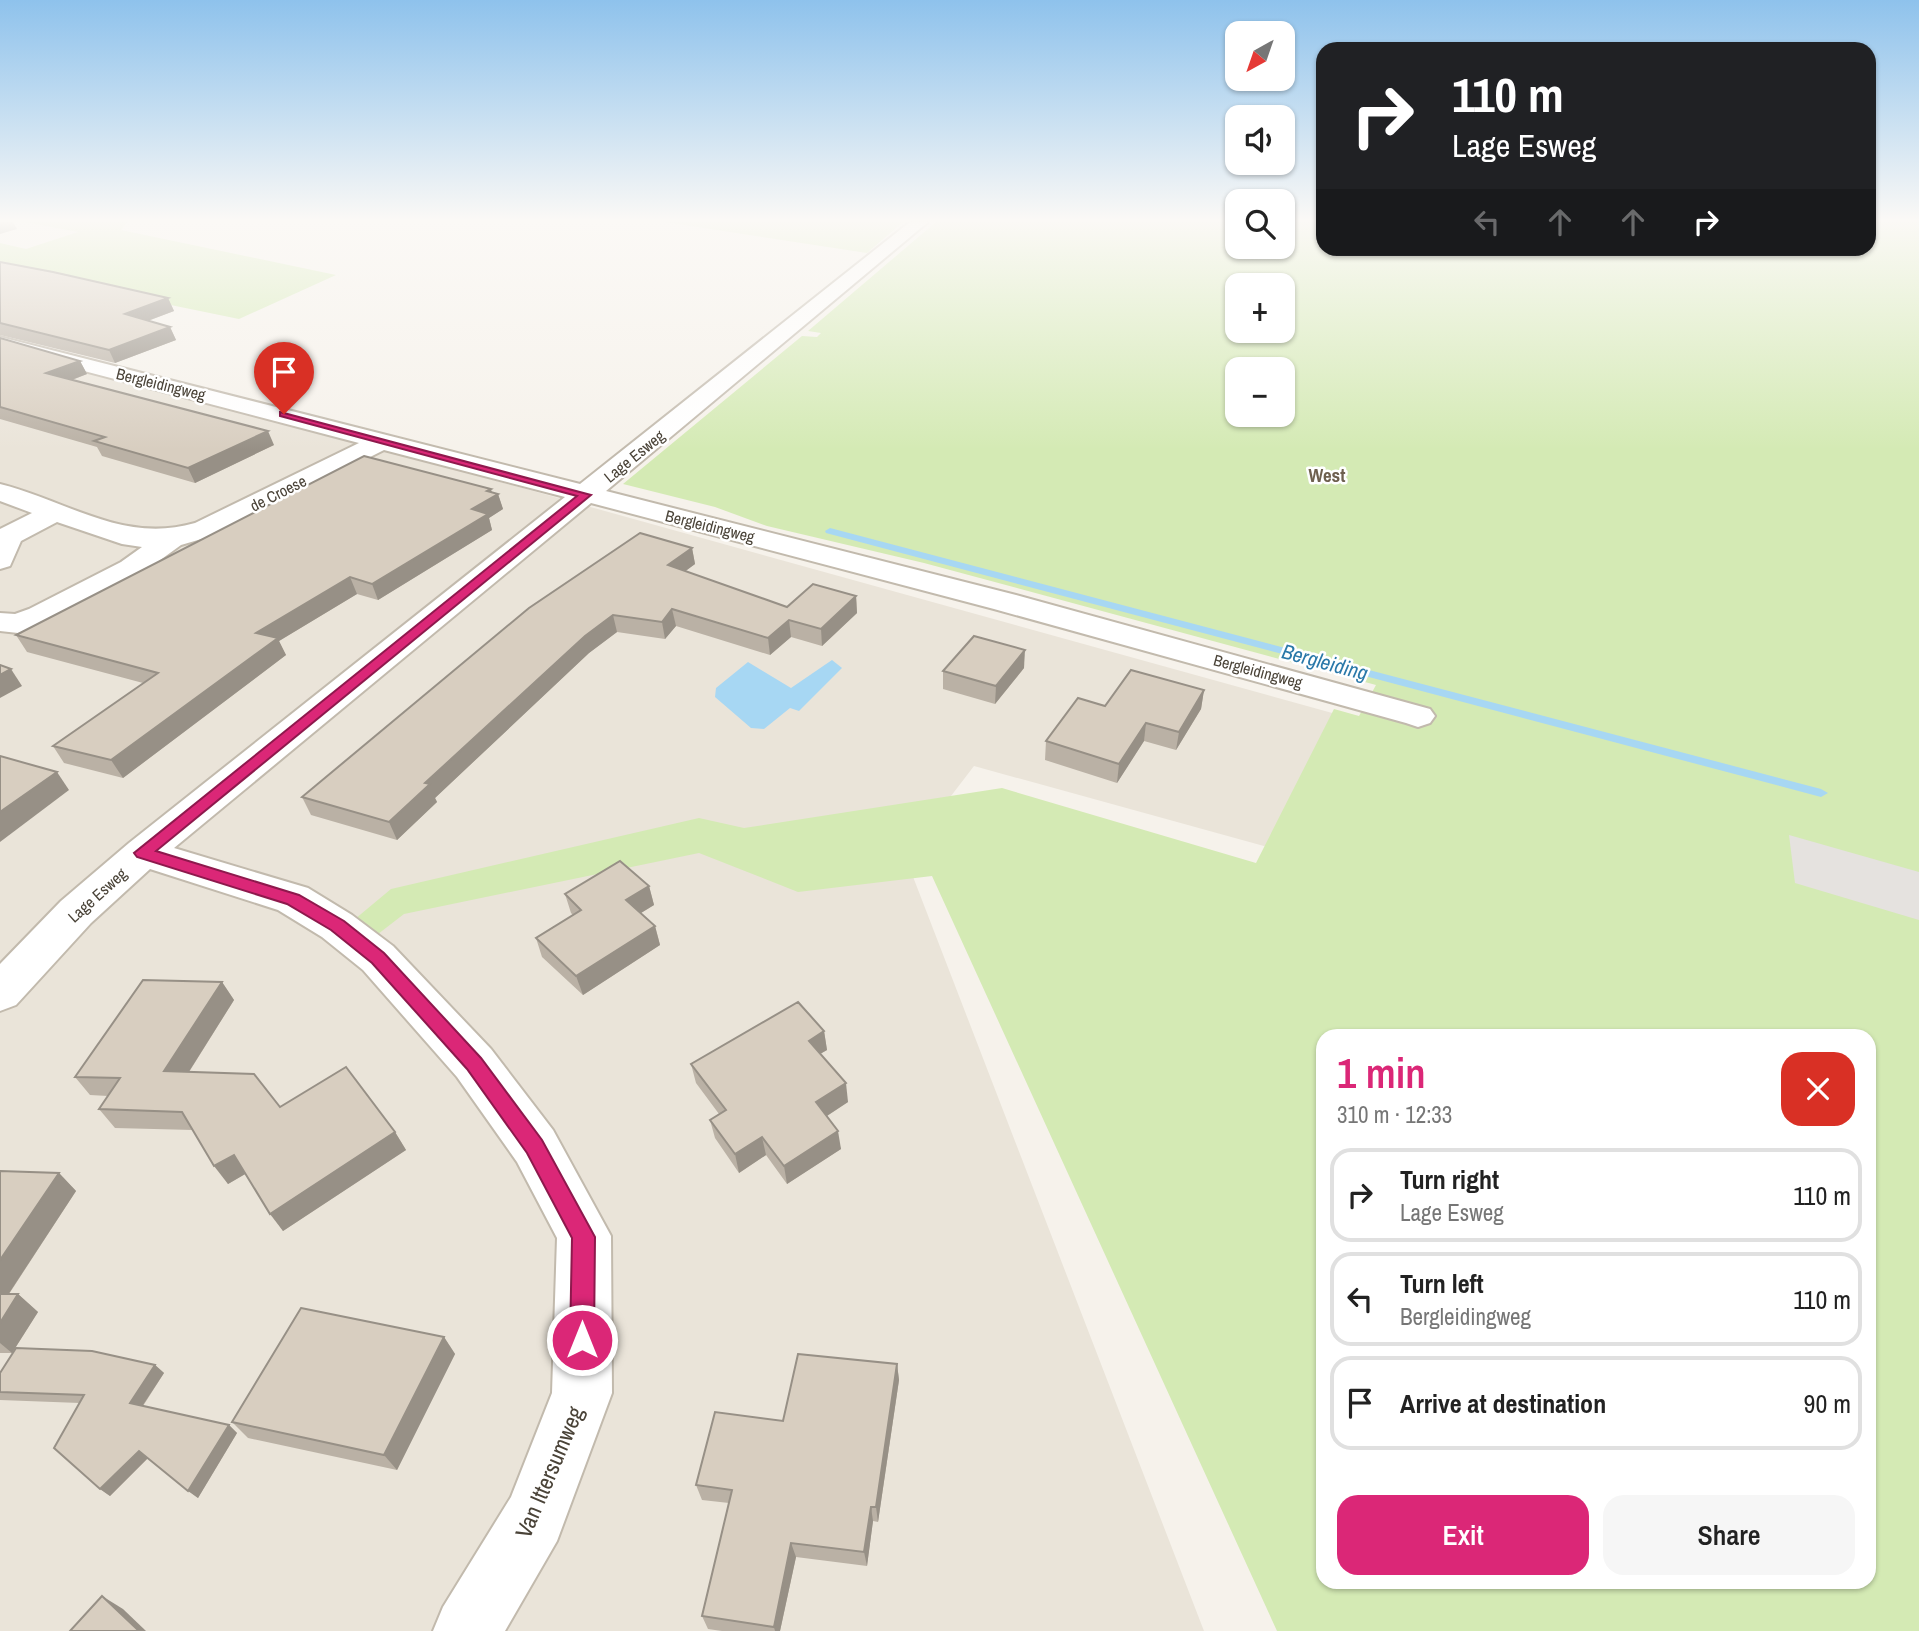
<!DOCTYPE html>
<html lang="en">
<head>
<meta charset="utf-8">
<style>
	:root { --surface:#fff; --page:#f6f6f6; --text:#222; --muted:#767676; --line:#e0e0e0; --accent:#db2777 }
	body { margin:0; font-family:"Archivo Narrow",sans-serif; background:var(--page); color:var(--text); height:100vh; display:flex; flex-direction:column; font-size:26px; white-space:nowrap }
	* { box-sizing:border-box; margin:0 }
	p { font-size:23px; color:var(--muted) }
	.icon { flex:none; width:38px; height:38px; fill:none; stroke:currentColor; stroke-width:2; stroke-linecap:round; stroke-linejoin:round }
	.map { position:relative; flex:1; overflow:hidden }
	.panel { position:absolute; left:1316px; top:1029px; width:560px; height:560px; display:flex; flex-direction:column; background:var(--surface); border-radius:21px; box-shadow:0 2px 5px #0004 }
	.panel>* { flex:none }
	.hud { position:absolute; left:1316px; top:42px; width:560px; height:214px; border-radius:21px; box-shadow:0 2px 5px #0004; background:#202124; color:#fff; overflow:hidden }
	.needle { width:46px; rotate:220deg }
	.buttons { position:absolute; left:1225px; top:21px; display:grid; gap:14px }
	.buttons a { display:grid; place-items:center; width:70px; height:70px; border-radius:14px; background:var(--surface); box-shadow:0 2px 5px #0004; font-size:35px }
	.pin { position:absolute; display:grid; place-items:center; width:60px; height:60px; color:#fff; margin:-72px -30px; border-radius:50% 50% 50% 0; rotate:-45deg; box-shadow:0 0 7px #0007 }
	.pin .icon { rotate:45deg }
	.me { position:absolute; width:77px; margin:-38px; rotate:0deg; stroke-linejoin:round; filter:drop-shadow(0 0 5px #0008) }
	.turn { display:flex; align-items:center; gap:24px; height:147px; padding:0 21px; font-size:32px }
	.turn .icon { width:91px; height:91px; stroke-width:2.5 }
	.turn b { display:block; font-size:49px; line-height:60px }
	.lanes { display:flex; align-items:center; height:66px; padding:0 21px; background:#0003; justify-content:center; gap:35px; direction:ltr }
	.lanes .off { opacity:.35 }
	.round { display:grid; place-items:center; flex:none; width:74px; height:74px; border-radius:21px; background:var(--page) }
	.summary { display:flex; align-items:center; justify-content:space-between; height:119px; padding:0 21px }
	h1 { font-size:42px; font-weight:600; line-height:52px; color:var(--accent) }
	.primary-button { display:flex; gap:14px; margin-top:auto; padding:14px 21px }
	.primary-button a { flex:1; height:80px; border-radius:21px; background:var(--accent); color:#fff; font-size:28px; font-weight:600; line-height:80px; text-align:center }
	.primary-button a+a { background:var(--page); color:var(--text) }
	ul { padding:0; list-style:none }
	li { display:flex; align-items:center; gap:21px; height:94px; margin:0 14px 10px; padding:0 7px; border:4px solid var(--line); border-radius:21px }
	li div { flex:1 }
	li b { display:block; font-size:26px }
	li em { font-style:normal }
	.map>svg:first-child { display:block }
	.residential { fill:#eae4d9 }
	.green { fill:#d4eab4; fill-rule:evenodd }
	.parking { fill:#e5e2df }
	.water { fill:#a7d7f3 }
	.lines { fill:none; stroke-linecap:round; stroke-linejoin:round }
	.stream { fill:#a7d7f3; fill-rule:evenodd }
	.street-casing { stroke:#c2baad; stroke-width:4 }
	.street { fill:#fff; fill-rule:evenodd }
	.wall { fill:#bab1a5 }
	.shaded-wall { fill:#979086 }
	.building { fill:#d8cec0; stroke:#979086; stroke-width:2 }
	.route { fill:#db2777; stroke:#8e194d; stroke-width:2 }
	.labels { text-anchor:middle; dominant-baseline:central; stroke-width:5; stroke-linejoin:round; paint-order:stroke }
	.far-street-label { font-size:16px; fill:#4a4338; stroke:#fff }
	.far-quarter-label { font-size:19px; font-weight:bold; fill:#6e604f; stroke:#fff }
	.water-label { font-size:21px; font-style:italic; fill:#2a78a9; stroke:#fff }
	.near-street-label { font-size:23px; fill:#4a4338; stroke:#fff }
</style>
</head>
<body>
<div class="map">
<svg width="1919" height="1631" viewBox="0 0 1919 1631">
	<rect width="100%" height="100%" fill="#f6f2eb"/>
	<path class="residential" d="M 0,343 L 1343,716 L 1300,856 L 974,766 L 905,856 L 1204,1631 L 0,1631 Z"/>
	<g class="green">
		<path d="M 25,222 L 127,222 L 121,230 L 336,275 L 239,319 L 0,270 L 0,243 L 26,249 L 78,232 Z"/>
		<path d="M 665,222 L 903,222 L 867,253 Z"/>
		<path d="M 936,222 L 1237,222 L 1237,247 L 1283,247 L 1283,222 L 1323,222 L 1323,248 L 1869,248 L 1869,222 L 1919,222 L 1919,1631 L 1277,1631 L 932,876 L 798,892 L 699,853 L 404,914 L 369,941 L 349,924 L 391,889 L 699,818 L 744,828 L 1002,788 L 1256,863 L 1334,709 L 1359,716 L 1376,685 L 924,563 L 767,526 L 715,507 L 623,484 L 802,336 L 817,337 L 821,333 L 808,331 ZM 1237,285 L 1283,285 L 1283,331 L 1237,331 ZM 1237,369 L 1283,369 L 1283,415 L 1237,415 ZM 1323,1036 L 1869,1036 L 1869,1582 L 1323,1582 Z"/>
	</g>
	<path class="parking" d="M 1789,835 L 1919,872 L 1919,920 L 1795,883 Z"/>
	<path class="water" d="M 832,660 L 842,668 L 799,711 L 790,708 L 764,729 L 751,728 L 715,697 L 716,688 L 748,662 L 791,688 Z"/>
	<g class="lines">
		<path class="stream" d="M 830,528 L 1821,789 L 1828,793 L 1821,797 L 826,533 L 825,531 Z"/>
		<g class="street-casing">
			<path id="street" d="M 910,222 L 928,222 L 606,491 L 1016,595 L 1430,709 L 1435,716 L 1430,723 L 1418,727 L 1406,723 L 994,609 L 591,503 L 174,848 L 308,888 L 352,915 L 393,946 L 491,1049 L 553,1130 L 611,1236 L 612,1393 L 557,1541 L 505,1631 L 433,1631 L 443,1607 L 511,1497 L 552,1393 L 557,1238 L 517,1162 L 457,1077 L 363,970 L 322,937 L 278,910 L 150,869 L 91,923 L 16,1005 L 0,1011 L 0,964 L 61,901 L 129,843 L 565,497 L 384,450 L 215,535 L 181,545 L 141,574 L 51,623 L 18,633 L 0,631 L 0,613 L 15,614 L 29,609 L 121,562 L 142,547 L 122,544 L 57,522 L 21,541 L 10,566 L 0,569 L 0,529 L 32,513 L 0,501 L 0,484 C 68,501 123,544 195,523 L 359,443 L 0,349 L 0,337 L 580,484 Z"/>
		</g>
		<use href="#street" class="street"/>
	</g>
	<g class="wall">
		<path d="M 0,262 L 168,298 L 174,311 L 148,321 L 170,327 L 176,340 L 115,363 L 0,335 Z"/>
		<path d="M 0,338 L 80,361 L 87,374 L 72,380 L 274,445 L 195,483 L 102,456 L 97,447 L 0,419 Z"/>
		<path d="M 491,492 L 498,494 L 503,509 L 489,518 L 492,530 L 378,600 L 357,594 L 279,641 L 286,655 L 123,778 L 64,763 L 53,746 L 143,683 L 27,652 L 16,635 Z"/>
		<path d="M 692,548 L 695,564 L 685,571 L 787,607 L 856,596 L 857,613 L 822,646 L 791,637 L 770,655 L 676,626 L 665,639 L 617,632 L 589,653 L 435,798 L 437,802 L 397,840 L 311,815 L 302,797 Z"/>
		<path d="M 1024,668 L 995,704 L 943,689 L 943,671 Z"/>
		<path d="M 1204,690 L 1201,709 L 1176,750 L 1144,741 L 1117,783 L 1045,760 L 1046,741 L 1105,706 Z"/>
		<path d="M 649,886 L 654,905 L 641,913 L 655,926 L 660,945 L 583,995 L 542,957 L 536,938 L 573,915 L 571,913 L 565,894 Z"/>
		<path d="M 222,982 L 234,1000 L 189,1072 L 280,1107 L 395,1132 L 406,1150 L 283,1231 L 245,1174 L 228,1184 L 193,1130 L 115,1128 L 99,1109 L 108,1096 L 90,1095 L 75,1077 Z"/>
		<path d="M 824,1031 L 827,1050 L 820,1054 L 848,1102 L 827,1116 L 841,1149 L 787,1184 L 766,1155 L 739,1173 L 715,1138 L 710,1120 L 719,1114 L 696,1083 L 691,1064 Z"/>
		<path d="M 0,1171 L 59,1173 L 76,1191 L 9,1294 L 18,1294 L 38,1312 L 12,1353 L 0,1353 Z"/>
		<path d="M 444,1337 L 455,1354 L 397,1470 L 248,1438 L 232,1422 Z"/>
		<path d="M 897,1364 L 899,1380 L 878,1522 L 873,1521 L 867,1566 L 796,1557 L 780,1631 L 722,1631 L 708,1629 L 702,1616 L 729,1503 L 702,1500 L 696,1485 L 783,1421 Z"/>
		<path d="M 155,1365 L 164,1373 L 143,1406 L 229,1425 L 237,1433 L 198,1498 L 148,1458 L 110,1496 L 100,1489 L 80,1403 L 0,1400 L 0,1373 Z"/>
	</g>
	<g class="shaded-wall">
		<path d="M 0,222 L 13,222 L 17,229 L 0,234 Z"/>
		<path d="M 168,298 L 174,311 L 131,327 L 125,314 Z"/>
		<path d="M 170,327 L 176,340 L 115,363 L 109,350 Z"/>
		<path d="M 80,361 L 87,374 L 53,387 L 46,373 Z"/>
		<path d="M 268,431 L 274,445 L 195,483 L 188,468 Z"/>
		<path d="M 491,489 L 493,497 L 498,494 L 503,509 L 489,518 L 492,530 L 378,600 L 372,584 L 472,509 L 487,491 Z"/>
		<path d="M 692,548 L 695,564 L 671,582 L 668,565 Z"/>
		<path d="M 350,577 L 357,594 L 279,641 L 286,655 L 123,778 L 111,760 L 256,633 Z"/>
		<path d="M 856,596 L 857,613 L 822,646 L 821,629 Z"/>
		<path d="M 672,609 L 676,626 L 665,639 L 662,622 Z"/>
		<path d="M 613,615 L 617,632 L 589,653 L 435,798 L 437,802 L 397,840 L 389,822 L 425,783 L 585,636 Z"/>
		<path d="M 789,620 L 791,637 L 770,655 L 768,638 Z"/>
		<path d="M 1025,650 L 1024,668 L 995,704 L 996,686 Z"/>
		<path d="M 11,669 L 22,686 L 0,698 L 0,675 Z"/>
		<path d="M 1204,690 L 1201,709 L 1176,750 L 1179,732 Z"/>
		<path d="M 1146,723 L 1144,741 L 1117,783 L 1119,764 Z"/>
		<path d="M 57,772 L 69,790 L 0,842 L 0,812 Z"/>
		<path d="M 649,886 L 654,905 L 631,919 L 626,900 Z"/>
		<path d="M 655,926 L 660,945 L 583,995 L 576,976 Z"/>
		<path d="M 222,982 L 234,1000 L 178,1089 L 164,1071 Z"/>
		<path d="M 824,1031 L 827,1050 L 811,1059 L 809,1041 Z"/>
		<path d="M 846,1083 L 848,1102 L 819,1121 L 816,1102 Z"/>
		<path d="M 838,1131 L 841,1149 L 787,1184 L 784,1166 Z"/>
		<path d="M 395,1132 L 406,1150 L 283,1231 L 270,1214 Z"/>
		<path d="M 762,1137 L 766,1155 L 739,1173 L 735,1154 Z"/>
		<path d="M 234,1155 L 247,1173 L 228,1184 L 214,1166 Z"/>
		<path d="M 59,1173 L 76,1191 L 0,1307 L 0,1260 Z"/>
		<path d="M 18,1294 L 38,1312 L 12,1353 L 0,1343 L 0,1323 Z"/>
		<path d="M 444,1337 L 455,1354 L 397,1470 L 384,1455 Z"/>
		<path d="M 897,1364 L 899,1380 L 878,1522 L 876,1507 Z"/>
		<path d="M 155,1365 L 164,1373 L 139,1411 L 130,1403 Z"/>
		<path d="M 229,1425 L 237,1433 L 198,1498 L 188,1491 Z"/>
		<path d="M 139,1451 L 148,1458 L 110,1496 L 100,1489 Z"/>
		<path d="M 871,1507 L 873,1521 L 867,1566 L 864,1552 Z"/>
		<path d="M 791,1543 L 796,1557 L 780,1631 L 775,1631 L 774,1627 Z"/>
		<path d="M 102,1596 L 123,1609 L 146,1631 L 139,1631 Z"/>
	</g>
	<g class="building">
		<path d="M 0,262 L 53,272 L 168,298 L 125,314 L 170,327 L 109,350 L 0,323 Z"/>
		<path d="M 0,338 L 80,361 L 46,373 L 268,431 L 188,468 L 94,441 L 105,437 L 0,407 Z"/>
		<path d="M 364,456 L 491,489 L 487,491 L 498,494 L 472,509 L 488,514 L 372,584 L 350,577 L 256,633 L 278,638 L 111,760 L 53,746 L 158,673 L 16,635 Z"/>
		<path d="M 640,533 L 692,548 L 668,565 L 787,607 L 813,584 L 856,596 L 821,629 L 789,620 L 768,638 L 672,609 L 662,622 L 613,615 L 585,636 L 425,783 L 430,784 L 389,822 L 302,797 L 529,608 Z"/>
		<path d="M 974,636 L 1025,650 L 996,686 L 943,671 Z"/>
		<path d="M 0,665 L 11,669 L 0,675 Z"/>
		<path d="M 1131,670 L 1204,690 L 1179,732 L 1146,723 L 1119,764 L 1046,741 L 1078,698 L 1105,706 Z"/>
		<path d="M 0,756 L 57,772 L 0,812 Z"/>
		<path d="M 620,861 L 649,886 L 626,900 L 655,926 L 576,976 L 536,938 L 581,910 L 565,894 Z"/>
		<path d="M 143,980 L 222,982 L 164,1071 L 254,1074 L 280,1107 L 346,1067 L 395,1132 L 270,1214 L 234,1155 L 214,1166 L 182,1112 L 99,1109 L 120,1078 L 75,1077 Z"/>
		<path d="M 798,1002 L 824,1031 L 809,1041 L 846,1083 L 816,1102 L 838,1131 L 784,1166 L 762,1137 L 735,1154 L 710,1120 L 726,1110 L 691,1064 Z"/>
		<path d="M 0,1171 L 59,1173 L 0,1260 Z"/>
		<path d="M 0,1294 L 18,1294 L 0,1323 Z"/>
		<path d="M 301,1308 L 444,1337 L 384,1455 L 232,1422 Z"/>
		<path d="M 16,1348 L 92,1351 L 155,1365 L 130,1403 L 229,1425 L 188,1491 L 139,1451 L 100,1489 L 54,1448 L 84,1395 L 0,1392 L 0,1373 Z"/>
		<path d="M 798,1354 L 897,1364 L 876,1507 L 871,1507 L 864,1552 L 791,1543 L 774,1627 L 702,1616 L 732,1490 L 696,1485 L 715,1412 L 783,1421 Z"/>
		<path d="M 102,1596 L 139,1631 L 70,1631 Z"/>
	</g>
	<linearGradient id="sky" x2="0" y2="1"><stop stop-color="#8ec2ec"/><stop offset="0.49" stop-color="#fbf9f6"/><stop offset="1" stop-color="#fbf9f6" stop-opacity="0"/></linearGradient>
	<rect width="1919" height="450" fill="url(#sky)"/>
	<path class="route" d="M 280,412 L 591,495 L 156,851 L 299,895 L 344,921 L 384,953 L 481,1058 L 542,1140 L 595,1237 L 594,1340 L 591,1349 L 582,1352 L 574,1349 L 570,1340 L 572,1238 L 527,1153 L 467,1069 L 372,963 L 331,930 L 287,904 L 137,857 L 134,853 L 577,496 L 280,416 Z"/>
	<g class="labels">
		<g class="far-street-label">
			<text transform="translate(161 384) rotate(14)">Bergleidingweg</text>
			<text transform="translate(634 456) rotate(-39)">Lage Esweg</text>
			<text transform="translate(278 493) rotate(-27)">de Croese</text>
			<text transform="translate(710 526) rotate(14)">Bergleidingweg</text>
			<text transform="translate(1258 671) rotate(15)">Bergleidingweg</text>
			<text transform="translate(97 895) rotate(-42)">Lage Esweg</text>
		</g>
		<g class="far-quarter-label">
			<text x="1327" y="475">West</text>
		</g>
		<g class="water-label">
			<text transform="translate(1325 662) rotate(15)">Bergleiding</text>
		</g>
		<g class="near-street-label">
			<text transform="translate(549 1472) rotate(-67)">Van Ittersumweg</text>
		</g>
	</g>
</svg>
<div class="buttons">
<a><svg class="needle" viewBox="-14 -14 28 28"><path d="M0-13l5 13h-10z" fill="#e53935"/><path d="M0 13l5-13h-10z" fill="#767676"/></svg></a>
<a><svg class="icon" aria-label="sound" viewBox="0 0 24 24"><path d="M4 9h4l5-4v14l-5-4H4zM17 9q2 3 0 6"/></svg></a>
<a><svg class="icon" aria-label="search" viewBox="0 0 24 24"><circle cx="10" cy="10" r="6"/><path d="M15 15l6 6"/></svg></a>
<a>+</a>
<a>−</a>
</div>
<div class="pin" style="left:284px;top:414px;background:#d93025"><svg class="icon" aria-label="arrive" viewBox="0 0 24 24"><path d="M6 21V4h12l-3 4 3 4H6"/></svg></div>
<svg class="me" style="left:582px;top:1340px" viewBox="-20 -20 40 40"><circle r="17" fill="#db2777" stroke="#fff" stroke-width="3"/><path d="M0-11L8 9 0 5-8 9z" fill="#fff"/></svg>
<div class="hud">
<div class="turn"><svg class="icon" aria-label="right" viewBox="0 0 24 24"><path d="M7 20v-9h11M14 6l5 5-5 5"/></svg><div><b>110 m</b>Lage Esweg</div></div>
<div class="lanes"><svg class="icon off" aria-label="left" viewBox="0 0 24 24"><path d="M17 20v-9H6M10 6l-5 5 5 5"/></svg><svg class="icon off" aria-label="ahead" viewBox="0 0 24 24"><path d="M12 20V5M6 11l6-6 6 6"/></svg><svg class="icon off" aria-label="ahead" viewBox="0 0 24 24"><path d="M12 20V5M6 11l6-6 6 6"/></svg><svg class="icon" aria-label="right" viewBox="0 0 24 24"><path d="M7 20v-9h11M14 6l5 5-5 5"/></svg></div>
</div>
<section class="panel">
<div class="summary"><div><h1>1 min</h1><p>310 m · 12:33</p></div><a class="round" style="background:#d93025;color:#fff"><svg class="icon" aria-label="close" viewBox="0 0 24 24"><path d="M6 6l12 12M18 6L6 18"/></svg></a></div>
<ul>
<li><svg class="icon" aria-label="right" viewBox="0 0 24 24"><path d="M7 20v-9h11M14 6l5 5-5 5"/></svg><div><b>Turn right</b><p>Lage Esweg</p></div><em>110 m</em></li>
<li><svg class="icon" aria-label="left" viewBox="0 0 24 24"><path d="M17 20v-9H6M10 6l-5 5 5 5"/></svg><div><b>Turn left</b><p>Bergleidingweg</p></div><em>110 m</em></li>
<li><svg class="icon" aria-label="arrive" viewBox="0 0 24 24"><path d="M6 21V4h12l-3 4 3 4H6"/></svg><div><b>Arrive at destination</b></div><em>90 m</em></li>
</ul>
<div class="primary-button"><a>Exit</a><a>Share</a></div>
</section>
</div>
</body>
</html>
